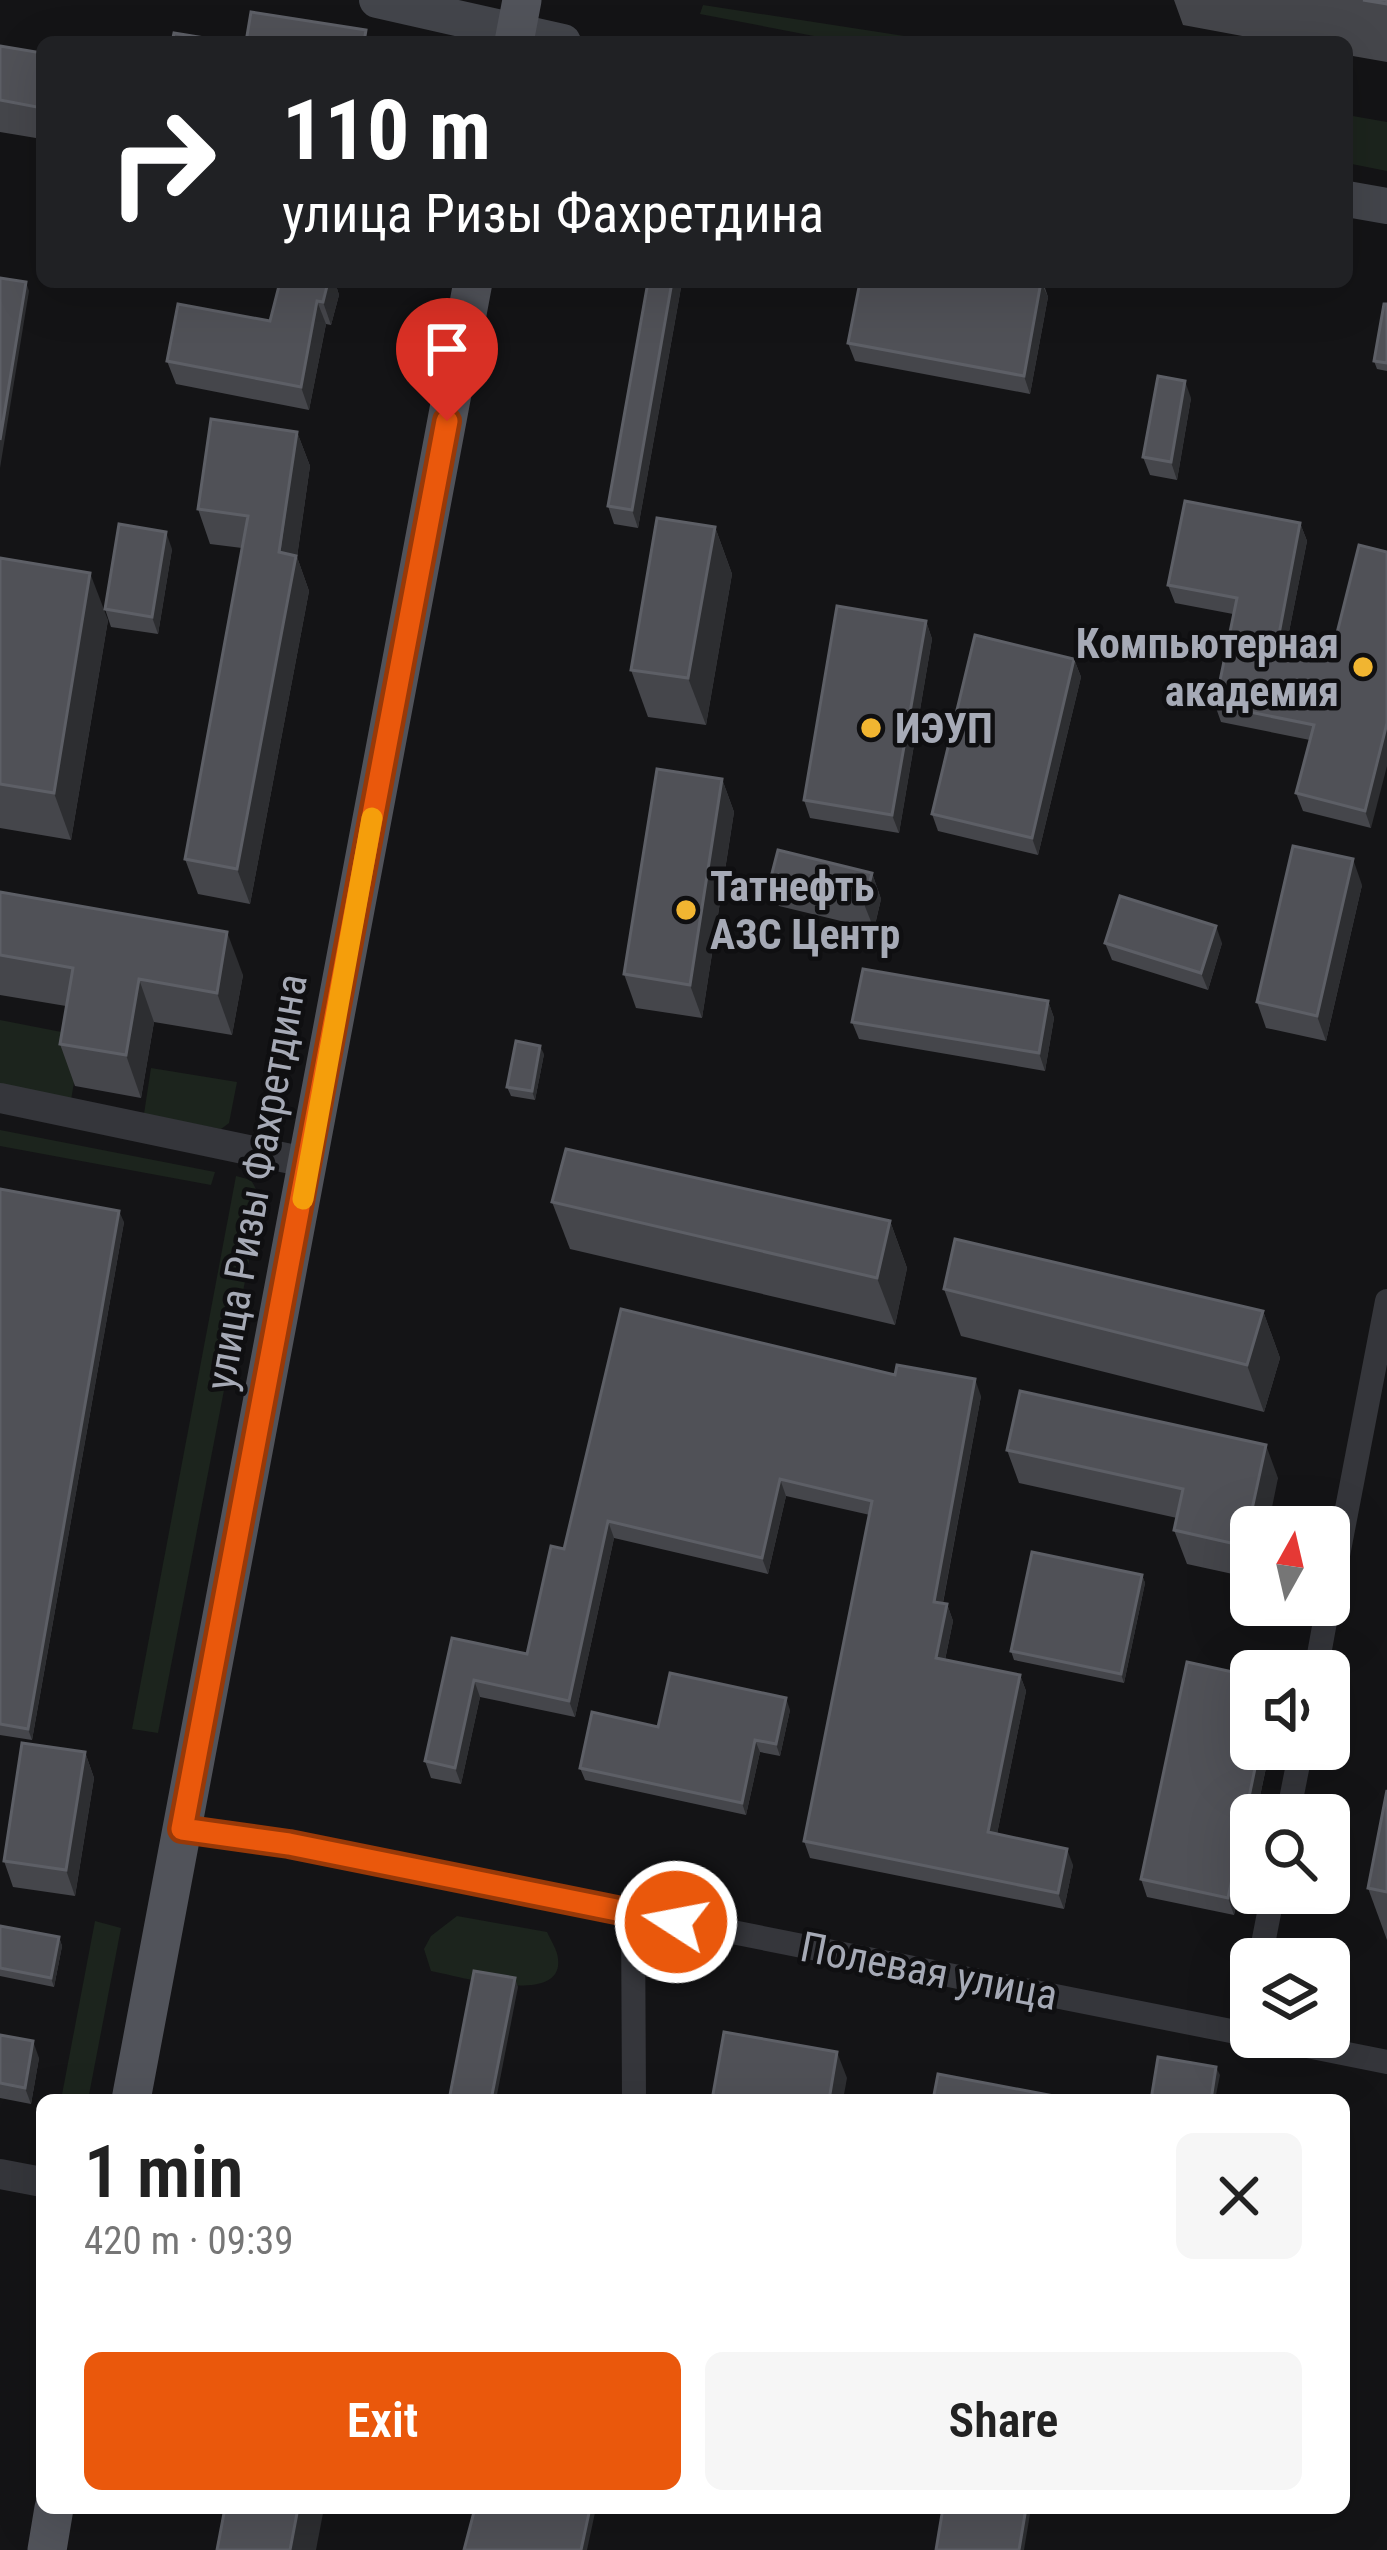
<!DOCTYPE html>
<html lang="en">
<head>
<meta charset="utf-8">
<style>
	:root { --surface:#fff; --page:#f6f6f6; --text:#222; --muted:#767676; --accent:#ea580c }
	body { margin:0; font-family:"Roboto Condensed",sans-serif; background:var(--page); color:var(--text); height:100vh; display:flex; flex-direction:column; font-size:45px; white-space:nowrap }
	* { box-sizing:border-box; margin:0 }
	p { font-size:39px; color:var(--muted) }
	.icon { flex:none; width:66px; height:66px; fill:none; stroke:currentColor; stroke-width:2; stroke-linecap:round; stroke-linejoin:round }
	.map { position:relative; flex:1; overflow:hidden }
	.panel { position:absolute; left:36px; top:2094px; width:1314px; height:420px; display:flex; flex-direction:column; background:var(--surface); border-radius:18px; box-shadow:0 12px 48px #0002 }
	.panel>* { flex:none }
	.guide { position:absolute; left:36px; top:36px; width:1317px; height:252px; border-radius:18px; box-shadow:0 12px 48px #0002; background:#202124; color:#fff; overflow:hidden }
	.needle { width:78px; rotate:8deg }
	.fabs { position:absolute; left:1230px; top:1506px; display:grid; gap:24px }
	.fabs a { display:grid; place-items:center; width:120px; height:120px; border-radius:18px; background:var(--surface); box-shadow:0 12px 48px #0002; font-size:60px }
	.pin { position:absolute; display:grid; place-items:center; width:102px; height:102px; color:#fff; margin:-123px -51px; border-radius:50% 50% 50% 0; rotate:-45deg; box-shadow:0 0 12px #0007 }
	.pin .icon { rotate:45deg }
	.me { position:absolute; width:132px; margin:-66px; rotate:281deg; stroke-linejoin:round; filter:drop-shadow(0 0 9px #0008) }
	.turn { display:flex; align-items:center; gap:42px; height:252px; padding:0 48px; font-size:54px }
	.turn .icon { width:156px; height:156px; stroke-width:2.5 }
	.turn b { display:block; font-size:84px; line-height:102px }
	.round { display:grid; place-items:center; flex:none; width:126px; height:126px; border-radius:18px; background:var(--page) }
	.overview { display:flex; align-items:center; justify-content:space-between; height:204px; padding:0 48px }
	h1 { font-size:72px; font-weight:600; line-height:90px }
	.action { display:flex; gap:24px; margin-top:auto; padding:24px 48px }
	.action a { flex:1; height:138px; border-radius:18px; background:var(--accent); color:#fff; font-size:48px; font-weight:600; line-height:138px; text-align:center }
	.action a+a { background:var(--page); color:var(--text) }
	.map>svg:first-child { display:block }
	.green { fill:#1c241d }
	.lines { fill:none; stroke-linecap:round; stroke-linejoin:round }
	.minor { stroke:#35363b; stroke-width:24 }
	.tertiary { stroke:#35363b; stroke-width:30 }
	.secondary { stroke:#43454b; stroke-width:36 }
	.primary { stroke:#51535a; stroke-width:39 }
	.wall { fill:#45464b }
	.shaded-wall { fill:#2d2e31 }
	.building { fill:#505157; stroke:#5d5f66; stroke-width:3 }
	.route-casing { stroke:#983908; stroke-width:30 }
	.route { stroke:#ea580c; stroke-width:21 }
	.slow { stroke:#f59e0b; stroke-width:21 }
	.poi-dot { fill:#f1b531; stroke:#0f0f11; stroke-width:4.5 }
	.labels { text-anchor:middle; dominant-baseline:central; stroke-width:9; stroke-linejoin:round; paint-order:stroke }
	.poi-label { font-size:42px; font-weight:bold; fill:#a6aab6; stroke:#0f0f11; text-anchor:start }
	.street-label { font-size:42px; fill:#a6aab6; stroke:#0f0f11 }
</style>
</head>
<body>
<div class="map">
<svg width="1387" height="2550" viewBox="0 0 1387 2550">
	<rect width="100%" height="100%" fill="#141416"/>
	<g class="green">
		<path d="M 703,5 L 943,42 L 845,42 L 700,14 Z"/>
		<path d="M 1347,115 L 1387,122 L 1387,171 L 1347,163 Z"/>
		<path d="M 0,1020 L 82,1036 L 71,1100 L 0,1085 Z"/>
		<path d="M 151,1068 L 237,1082 L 229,1123 L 221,1129 L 144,1114 Z"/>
		<path d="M 0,1130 L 215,1172 L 211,1185 L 0,1146 Z"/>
		<path d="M 236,1176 L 251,1180 L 261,1198 L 158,1733 L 132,1729 Z"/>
		<path d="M 457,1916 L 547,1932 C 550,1939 558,1951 558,1959 C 564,2008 454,1975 431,1971 L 424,1949 L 431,1936 Z"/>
		<path d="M 95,1921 L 121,1928 L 88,2100 L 61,2100 Z"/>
	</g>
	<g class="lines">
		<g class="minor">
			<path d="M 1329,1602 L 1387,1301"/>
			<path d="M 1316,1671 L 1328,1605"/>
			<path d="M 1288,1815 L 1301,1749"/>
			<path d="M 182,1829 L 289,1844 L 1251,2035"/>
			<path d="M 633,1914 L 634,2100"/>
			<path d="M 1260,1959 L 1273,1893"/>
			<path d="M 1246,2034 L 1251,2007"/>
			<path d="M 1262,2037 L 1387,2062"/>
		</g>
		<g class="tertiary">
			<path d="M 0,1098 L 310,1163"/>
			<path d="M 0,2174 L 42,2182"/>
		</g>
		<g class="secondary">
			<path d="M 377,0 L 563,42"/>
			<path d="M 1347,199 L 1387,206"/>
		</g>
		<g class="primary">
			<path d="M 514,42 L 522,0"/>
			<path d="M 131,2100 L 473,282"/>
			<path d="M 47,2550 L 54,2508"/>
		</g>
	</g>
	<g class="wall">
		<path d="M 1174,0 L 1387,0 L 1387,62 L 1347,55 L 1347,42 L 1275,42 L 1183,25 Z"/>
		<path d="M 0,46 L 42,53 L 42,139 L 0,132 Z"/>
		<path d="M 328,282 L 335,282 L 339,295 L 331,325 L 326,324 L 309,410 L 176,384 L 167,361 L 270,321 Z"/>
		<path d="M 648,282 L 682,282 L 638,528 L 614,524 L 608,506 Z"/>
		<path d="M 860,282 L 1043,282 L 1048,297 L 1030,394 L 855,361 L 848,343 Z"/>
		<path d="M 1387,304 L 1387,371 L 1377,369 L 1374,361 Z"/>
		<path d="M 1191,398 L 1177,480 L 1150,475 L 1143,457 Z"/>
		<path d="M 297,432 L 310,466 L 297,557 L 309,591 L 250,904 L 198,894 L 185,859 L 242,548 L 210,544 L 198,509 Z"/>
		<path d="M 1300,523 L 1307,541 L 1285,652 L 1330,661 L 1371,828 L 1303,811 L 1296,793 L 1310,740 L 1221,722 L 1215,705 L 1233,614 L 1175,603 L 1168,585 Z"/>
		<path d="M 715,527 L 732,574 L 706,725 L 648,717 L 631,670 Z"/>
		<path d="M 172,549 L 158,634 L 111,627 L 105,609 Z"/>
		<path d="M 0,558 L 108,620 L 71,840 L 0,828 Z"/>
		<path d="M 926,621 L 932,639 L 899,833 L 810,818 L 804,800 Z"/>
		<path d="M 1074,659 L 1081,677 L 1038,855 L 938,831 L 932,814 Z"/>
		<path d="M 722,779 L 734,812 L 702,1018 L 636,1008 L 624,974 Z"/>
		<path d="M 872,873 L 881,899 L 874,929 L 779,906 L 770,881 Z"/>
		<path d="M 1362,885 L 1326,1041 L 1266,1028 L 1257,1002 Z"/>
		<path d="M 0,892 L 243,975 L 232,1035 L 154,1022 L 141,1098 L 75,1086 L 60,1044 L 66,1006 L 0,995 Z"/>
		<path d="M 1105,943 L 1222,943 L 1208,990 L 1112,960 Z"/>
		<path d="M 1048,1001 L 1054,1018 L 1045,1071 L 859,1039 L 852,1022 Z"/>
		<path d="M 544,1054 L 535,1100 L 511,1096 L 507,1087 Z"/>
		<path d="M 0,1189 L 124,1222 L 32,1740 L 0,1735 Z"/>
		<path d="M 552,1202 L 890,1221 L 907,1268 L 895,1325 L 570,1249 Z"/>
		<path d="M 944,1289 L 1263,1311 L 1280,1358 L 1264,1412 L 961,1336 Z"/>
		<path d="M 621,1309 L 981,1396 L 943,1603 L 947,1604 L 953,1621 L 945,1660 L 1020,1675 L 1026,1691 L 997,1834 L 1073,1865 L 1064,1909 L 810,1858 L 804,1841 L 870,1515 L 786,1496 L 768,1574 L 614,1538 L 575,1717 L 480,1697 L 461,1784 L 431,1778 L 425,1761 L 452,1638 L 527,1654 L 564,1549 Z"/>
		<path d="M 1007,1450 L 1278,1478 L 1251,1527 L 1251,1578 L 1187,1564 L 1174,1530 L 1177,1518 L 1019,1483 Z"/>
		<path d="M 1142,1575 L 1145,1583 L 1124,1683 L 1014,1660 L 1011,1651 Z"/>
		<path d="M 790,1710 L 780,1756 L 760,1752 L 746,1815 L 585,1780 L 580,1768 L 658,1727 Z"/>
		<path d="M 1251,1749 L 1270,1749 L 1256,1815 L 1251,1815 L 1251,1837 L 1234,1915 L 1147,1897 L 1141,1879 Z"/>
		<path d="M 85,1752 L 94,1778 L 75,1896 L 13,1887 L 4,1861 Z"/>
		<path d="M 1387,1790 L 1387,1940 L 1368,1888 Z"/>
		<path d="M 0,1926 L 59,1937 L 62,1946 L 54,1987 L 0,1976 Z"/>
		<path d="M 0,2035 L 39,2058 L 31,2104 L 0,2098 Z"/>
	</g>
	<g class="shaded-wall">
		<path d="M 26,282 L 29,291 L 0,468 L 0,440 Z"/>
		<path d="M 328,282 L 335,282 L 339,295 L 331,325 L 323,302 Z"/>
		<path d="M 672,282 L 682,282 L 638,528 L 632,510 Z"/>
		<path d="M 1041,282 L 1048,297 L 1030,394 L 1024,376 Z"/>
		<path d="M 317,301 L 326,324 L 309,410 L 301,387 Z"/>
		<path d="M 1185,381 L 1191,398 L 1177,480 L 1171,462 Z"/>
		<path d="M 297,432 L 310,466 L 297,557 L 309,591 L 250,904 L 237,869 Z"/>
		<path d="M 1300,523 L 1307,541 L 1282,667 L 1276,650 Z"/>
		<path d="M 715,527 L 732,574 L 706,725 L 688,678 Z"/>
		<path d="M 166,532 L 172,549 L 158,634 L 152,617 Z"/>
		<path d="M 90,573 L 108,620 L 71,840 L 54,793 Z"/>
		<path d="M 926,621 L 932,639 L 899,833 L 892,815 Z"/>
		<path d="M 1074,659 L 1081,677 L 1038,855 L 1032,838 Z"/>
		<path d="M 1387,723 L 1387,766 L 1371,828 L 1365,811 Z"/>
		<path d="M 722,779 L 734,812 L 702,1018 L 690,985 Z"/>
		<path d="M 1353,859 L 1362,885 L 1326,1041 L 1317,1016 Z"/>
		<path d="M 872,873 L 881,899 L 874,929 L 864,904 Z"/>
		<path d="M 1216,926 L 1222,943 L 1208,990 L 1201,973 Z"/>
		<path d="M 227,932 L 243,975 L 232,1035 L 217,993 Z"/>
		<path d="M 139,979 L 154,1022 L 141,1098 L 126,1055 Z"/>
		<path d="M 1048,1001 L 1054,1018 L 1045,1071 L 1039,1053 Z"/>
		<path d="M 540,1046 L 544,1054 L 535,1100 L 532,1091 Z"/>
		<path d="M 119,1211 L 124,1222 L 32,1740 L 28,1729 Z"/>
		<path d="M 890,1221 L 907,1268 L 895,1325 L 877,1278 Z"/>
		<path d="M 1263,1311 L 1280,1358 L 1264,1412 L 1247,1365 Z"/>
		<path d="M 975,1379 L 981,1396 L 940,1618 L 934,1602 Z"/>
		<path d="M 1266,1445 L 1278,1478 L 1268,1527 L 1251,1527 L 1251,1565 L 1244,1546 Z"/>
		<path d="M 780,1479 L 786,1496 L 768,1574 L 762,1558 Z"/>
		<path d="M 608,1521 L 614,1538 L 575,1717 L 569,1701 Z"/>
		<path d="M 1142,1575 L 1145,1583 L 1124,1683 L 1121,1674 Z"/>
		<path d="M 947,1604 L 953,1621 L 942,1674 L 936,1658 Z"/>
		<path d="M 1020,1675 L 1026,1691 L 994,1849 L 988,1832 Z"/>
		<path d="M 474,1680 L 480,1697 L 461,1784 L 455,1768 Z"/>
		<path d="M 786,1698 L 790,1710 L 780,1756 L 776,1744 Z"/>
		<path d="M 755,1740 L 760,1752 L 746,1815 L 742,1803 Z"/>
		<path d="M 1259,1749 L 1270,1749 L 1256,1815 L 1251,1815 L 1251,1837 L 1234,1915 L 1228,1898 Z"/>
		<path d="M 85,1752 L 94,1778 L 75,1896 L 66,1870 Z"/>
		<path d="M 1067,1849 L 1073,1865 L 1064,1909 L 1058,1893 Z"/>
		<path d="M 59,1937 L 62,1946 L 54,1987 L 51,1978 Z"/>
		<path d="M 515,1978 L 518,1987 L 496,2100 L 491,2100 Z"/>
		<path d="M 33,2041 L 39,2058 L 31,2104 L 25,2088 Z"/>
		<path d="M 837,2052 L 847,2078 L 843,2100 L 829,2100 Z"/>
		<path d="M 1216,2067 L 1220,2075 L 1215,2100 L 1211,2100 Z"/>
		<path d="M 298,2508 L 324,2508 L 316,2550 L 290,2550 Z"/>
		<path d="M 590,2508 L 596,2508 L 587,2550 L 581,2550 Z"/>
		<path d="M 1026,2508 L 1031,2508 L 1024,2550 L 1019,2550 Z"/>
	</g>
	<g class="building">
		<path d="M 1363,0 L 1387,0 L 1387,4 Z"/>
		<path d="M 251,12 L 366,30 L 364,42 L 246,42 Z"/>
		<path d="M 174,33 L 229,42 L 172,42 Z"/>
		<path d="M 0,46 L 42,53 L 42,108 L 0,100 Z"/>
		<path d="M 0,278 L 26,282 L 0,440 Z"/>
		<path d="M 280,282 L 328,282 L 323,302 L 317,301 L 301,387 L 167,361 L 178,304 L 270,321 Z"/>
		<path d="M 648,282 L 672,282 L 632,510 L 608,506 Z"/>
		<path d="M 860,282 L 1041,282 L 1024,376 L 848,343 Z"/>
		<path d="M 1384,304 L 1387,304 L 1387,363 L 1374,361 Z"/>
		<path d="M 1158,376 L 1185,381 L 1171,462 L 1143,457 Z"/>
		<path d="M 211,419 L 297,432 L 279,552 L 296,556 L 237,869 L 185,859 L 248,516 L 198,509 Z"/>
		<path d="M 1185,501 L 1300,523 L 1276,650 L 1330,661 L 1359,545 L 1387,552 L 1387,723 L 1365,811 L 1296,793 L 1314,725 L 1215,705 L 1237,598 L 1168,585 Z"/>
		<path d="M 657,518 L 715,527 L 688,678 L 631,670 Z"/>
		<path d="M 119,524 L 166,532 L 152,617 L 105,609 Z"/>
		<path d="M 0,558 L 90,573 L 54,793 L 0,784 Z"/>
		<path d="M 837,606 L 926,621 L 892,815 L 804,800 Z"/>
		<path d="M 975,635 L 1074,659 L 1032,838 L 932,814 Z"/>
		<path d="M 657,769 L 722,779 L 690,985 L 624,974 Z"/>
		<path d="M 1293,846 L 1353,859 L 1317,1016 L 1257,1002 Z"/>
		<path d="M 778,850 L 872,873 L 864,904 L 770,881 Z"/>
		<path d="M 0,892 L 227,932 L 217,993 L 139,979 L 126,1055 L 60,1044 L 73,968 L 0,955 Z"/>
		<path d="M 1120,896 L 1216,926 L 1201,973 L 1105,943 Z"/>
		<path d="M 863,969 L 1048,1001 L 1039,1053 L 852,1022 Z"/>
		<path d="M 516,1041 L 540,1046 L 532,1091 L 507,1087 Z"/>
		<path d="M 566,1149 L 890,1221 L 877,1278 L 552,1202 Z"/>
		<path d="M 0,1189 L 119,1211 L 28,1729 L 0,1724 Z"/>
		<path d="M 955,1239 L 1263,1311 L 1247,1365 L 944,1289 Z"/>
		<path d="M 621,1309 L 895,1375 L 897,1365 L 975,1379 L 934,1602 L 947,1604 L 936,1658 L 1020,1675 L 988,1832 L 1067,1849 L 1058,1893 L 804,1841 L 872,1501 L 780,1479 L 762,1558 L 608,1521 L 569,1701 L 474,1680 L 455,1768 L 425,1761 L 452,1638 L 527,1654 L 551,1546 L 564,1549 Z"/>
		<path d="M 1020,1391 L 1266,1445 L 1244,1546 L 1174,1530 L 1183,1489 L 1007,1450 Z"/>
		<path d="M 1032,1552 L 1142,1575 L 1121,1674 L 1011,1651 Z"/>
		<path d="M 1187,1662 L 1251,1676 L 1251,1749 L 1259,1749 L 1228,1898 L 1141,1879 Z"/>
		<path d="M 670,1673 L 786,1698 L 776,1744 L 755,1740 L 742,1803 L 580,1768 L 592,1712 L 658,1727 Z"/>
		<path d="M 22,1743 L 85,1752 L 66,1870 L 4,1861 Z"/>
		<path d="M 1387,1790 L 1387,1892 L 1368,1888 Z"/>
		<path d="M 0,1926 L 59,1937 L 51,1978 L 0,1968 Z"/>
		<path d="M 474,1971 L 515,1978 L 491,2100 L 449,2100 Z"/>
		<path d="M 724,2032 L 837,2052 L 829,2100 L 712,2100 Z"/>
		<path d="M 0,2035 L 33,2041 L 25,2088 L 0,2083 Z"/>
		<path d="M 1158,2057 L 1216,2067 L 1211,2100 L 1151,2100 Z"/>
		<path d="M 938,2074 L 1075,2100 L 933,2100 Z"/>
		<path d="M 225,2508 L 298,2508 L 290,2550 L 217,2550 Z"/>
		<path d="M 475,2508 L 590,2508 L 581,2550 L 464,2550 Z"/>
		<path d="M 943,2508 L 1026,2508 L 1019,2550 L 936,2550 Z"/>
	</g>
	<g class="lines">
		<g class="route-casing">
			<path id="route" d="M 447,421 L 182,1829 L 289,1844 L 676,1922"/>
		</g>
		<use href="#route" class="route"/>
		<path class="slow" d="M 303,1199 L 372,818"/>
	</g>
	<g class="poi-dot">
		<circle cx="1363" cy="667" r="12"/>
		<circle cx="871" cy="728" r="12"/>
		<circle cx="686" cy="910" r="12"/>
	</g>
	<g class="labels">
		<g class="poi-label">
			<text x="1339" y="643" text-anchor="end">Компьютерная<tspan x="1339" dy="48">академия</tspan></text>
			<text x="895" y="728">ИЭУП</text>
			<text x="710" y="886">Татнефть<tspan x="710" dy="48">АЗС Центр</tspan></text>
		</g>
		<g class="street-label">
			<text transform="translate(256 1182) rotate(-80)">улица Ризы Фахретдина</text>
			<text transform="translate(929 1971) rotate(11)">Полевая улица</text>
		</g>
	</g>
</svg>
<div class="fabs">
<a><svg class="needle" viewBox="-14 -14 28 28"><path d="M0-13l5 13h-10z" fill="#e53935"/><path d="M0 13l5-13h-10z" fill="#767676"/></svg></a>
<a><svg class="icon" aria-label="sound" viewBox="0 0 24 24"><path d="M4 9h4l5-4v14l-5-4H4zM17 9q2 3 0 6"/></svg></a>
<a><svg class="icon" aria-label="search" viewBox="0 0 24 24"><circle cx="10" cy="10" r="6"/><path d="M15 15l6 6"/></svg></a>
<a><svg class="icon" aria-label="layers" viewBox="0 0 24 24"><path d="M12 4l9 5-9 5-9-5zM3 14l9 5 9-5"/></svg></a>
</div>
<div class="pin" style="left:447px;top:421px;background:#d93025"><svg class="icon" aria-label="arrive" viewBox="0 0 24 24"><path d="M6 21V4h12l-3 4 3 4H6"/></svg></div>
<svg class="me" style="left:676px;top:1922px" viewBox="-20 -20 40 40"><circle r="17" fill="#ea580c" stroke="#fff" stroke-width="3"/><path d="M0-11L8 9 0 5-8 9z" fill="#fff"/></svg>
<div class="guide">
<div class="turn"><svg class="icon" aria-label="right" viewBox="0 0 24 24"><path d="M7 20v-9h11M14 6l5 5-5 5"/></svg><div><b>110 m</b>улица Ризы Фахретдина</div></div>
</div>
<section class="panel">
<div class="overview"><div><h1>1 min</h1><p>420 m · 09:39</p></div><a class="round"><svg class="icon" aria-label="close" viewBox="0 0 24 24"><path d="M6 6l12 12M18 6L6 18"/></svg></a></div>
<div class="action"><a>Exit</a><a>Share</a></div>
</section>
</div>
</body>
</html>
